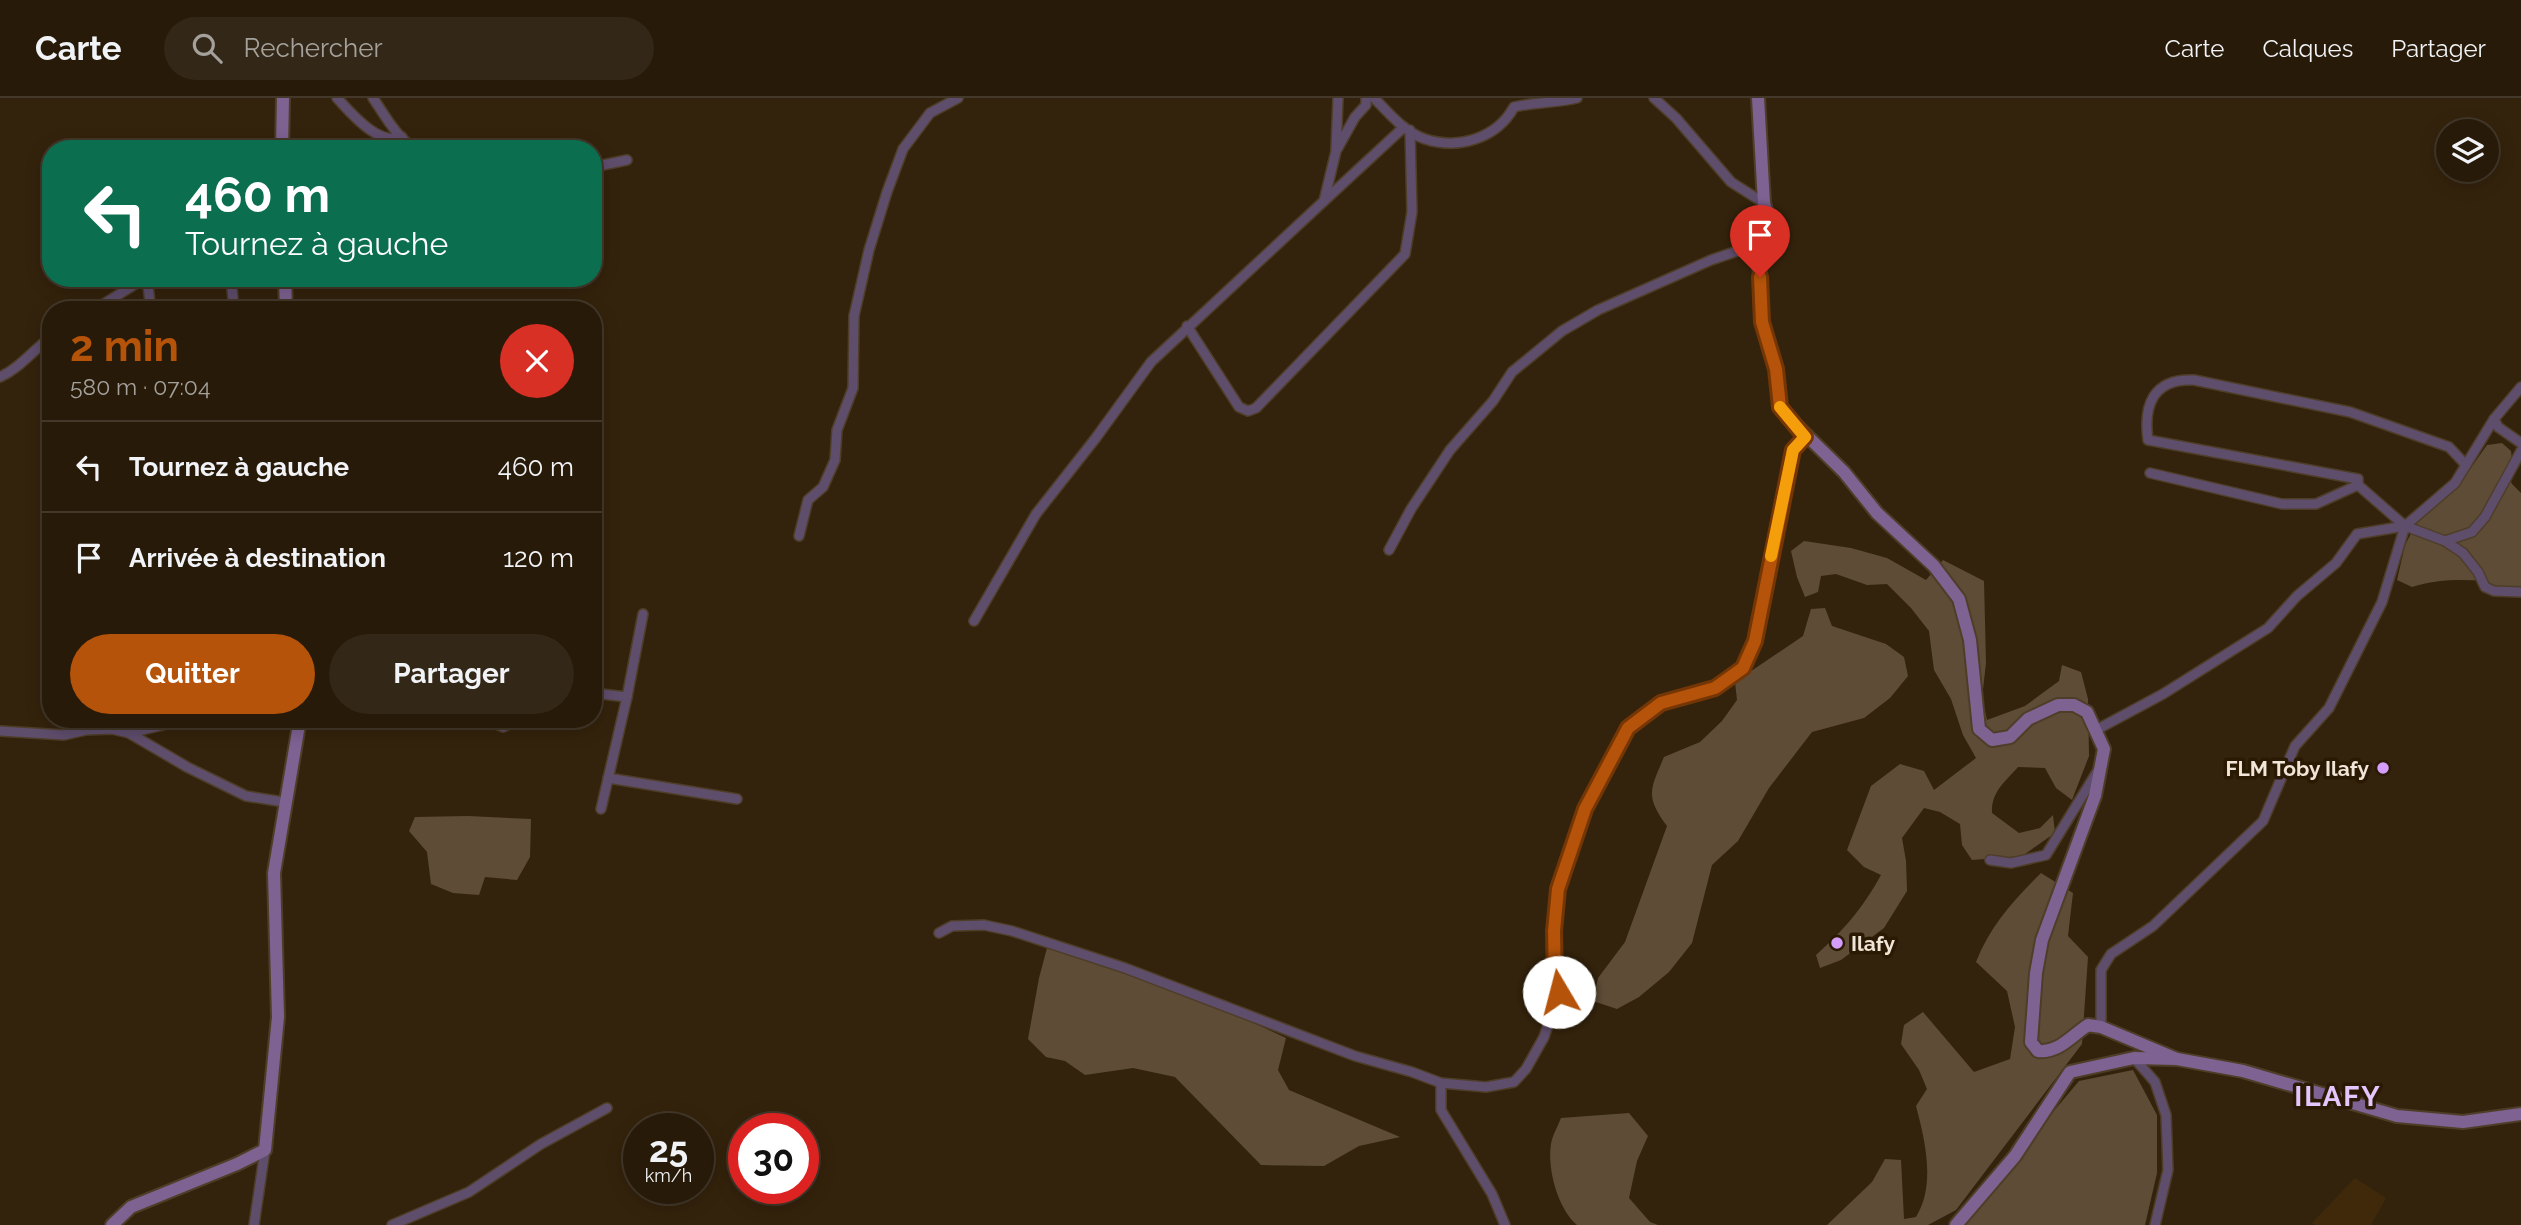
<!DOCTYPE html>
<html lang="fr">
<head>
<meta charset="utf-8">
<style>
	:root { --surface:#271a09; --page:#332717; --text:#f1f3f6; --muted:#a4a19c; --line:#43382a; --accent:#b45309 }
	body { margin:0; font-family:Raleway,sans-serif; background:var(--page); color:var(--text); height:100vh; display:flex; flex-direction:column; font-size:26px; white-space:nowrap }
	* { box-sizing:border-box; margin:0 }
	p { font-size:23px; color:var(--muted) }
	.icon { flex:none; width:38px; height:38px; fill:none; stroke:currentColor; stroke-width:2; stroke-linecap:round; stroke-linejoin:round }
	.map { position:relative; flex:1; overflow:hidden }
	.panel { position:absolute; left:42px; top:203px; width:560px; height:427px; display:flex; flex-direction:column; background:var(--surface); border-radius:28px; box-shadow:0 4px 18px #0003,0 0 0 2px var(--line) }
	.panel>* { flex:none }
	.guide { position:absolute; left:42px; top:42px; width:560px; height:147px; border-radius:28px; box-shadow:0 4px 18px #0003,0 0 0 2px var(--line); background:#0b6e4f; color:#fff; overflow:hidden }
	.tools { position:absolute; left:2436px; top:21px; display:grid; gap:14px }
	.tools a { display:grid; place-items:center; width:63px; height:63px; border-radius:50%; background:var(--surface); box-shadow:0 4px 18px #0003,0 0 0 2px var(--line); font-size:35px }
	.speed { position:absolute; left:623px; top:1015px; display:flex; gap:14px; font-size:35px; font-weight:700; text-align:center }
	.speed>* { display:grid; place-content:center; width:91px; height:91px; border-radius:50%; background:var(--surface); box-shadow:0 4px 18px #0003,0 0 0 2px var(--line); line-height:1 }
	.speed small { font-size:18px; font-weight:400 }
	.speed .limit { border:10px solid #d22; background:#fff; color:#111 }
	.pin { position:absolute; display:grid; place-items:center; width:60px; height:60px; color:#fff; margin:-72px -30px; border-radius:50% 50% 50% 0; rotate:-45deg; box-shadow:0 0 7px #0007 }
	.pin .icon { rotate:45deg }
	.me { position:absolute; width:77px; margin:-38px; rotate:352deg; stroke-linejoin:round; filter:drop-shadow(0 0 5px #0008) }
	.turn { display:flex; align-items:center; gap:24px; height:147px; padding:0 28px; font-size:32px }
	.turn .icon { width:91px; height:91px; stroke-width:2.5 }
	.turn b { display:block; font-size:49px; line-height:60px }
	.round { display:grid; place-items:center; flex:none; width:74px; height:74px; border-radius:37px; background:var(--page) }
	.summary { display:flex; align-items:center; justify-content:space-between; height:119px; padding:0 28px }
	h1 { font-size:42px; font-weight:700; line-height:52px; color:var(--accent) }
	.cta { display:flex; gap:14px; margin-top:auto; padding:14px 28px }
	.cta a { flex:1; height:80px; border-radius:42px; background:var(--accent); color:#fff; font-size:28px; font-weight:700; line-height:80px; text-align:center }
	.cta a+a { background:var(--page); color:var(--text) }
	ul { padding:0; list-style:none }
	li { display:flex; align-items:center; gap:21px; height:91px; padding:0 28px; border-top:2px solid var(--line) }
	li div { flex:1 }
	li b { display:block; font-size:26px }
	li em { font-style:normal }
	header { display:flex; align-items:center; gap:42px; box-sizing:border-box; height:98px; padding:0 35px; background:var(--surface); border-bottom:2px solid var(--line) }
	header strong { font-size:33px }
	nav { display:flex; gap:38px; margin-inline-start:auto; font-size:24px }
	.search { width:490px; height:63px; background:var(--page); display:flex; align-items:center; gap:18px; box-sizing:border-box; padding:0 24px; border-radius:38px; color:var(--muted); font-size:26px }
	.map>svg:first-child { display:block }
	.built { fill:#3f290a }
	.green { fill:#5e4c37 }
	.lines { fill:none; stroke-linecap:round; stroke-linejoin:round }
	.street-casing { stroke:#4e3e28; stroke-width:12 }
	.secondary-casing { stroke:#4e3e28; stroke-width:16 }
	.street { stroke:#5f4d6c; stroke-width:9 }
	.secondary { stroke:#7e6292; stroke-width:12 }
	.route-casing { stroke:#753606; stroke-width:18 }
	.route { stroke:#b45309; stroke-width:12 }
	.slow { stroke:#f59e0b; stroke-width:12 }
	.poi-dot { fill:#d49cfb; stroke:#2a1903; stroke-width:2.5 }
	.labels { text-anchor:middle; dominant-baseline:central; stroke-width:7; stroke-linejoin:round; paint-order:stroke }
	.poi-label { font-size:21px; font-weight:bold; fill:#f0e5d7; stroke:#2a1903; text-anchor:end }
	.district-label { font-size:28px; font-weight:bold; letter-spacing:2px; fill:#e5c6fc; stroke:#2a1903 }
</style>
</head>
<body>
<header>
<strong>Carte</strong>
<div class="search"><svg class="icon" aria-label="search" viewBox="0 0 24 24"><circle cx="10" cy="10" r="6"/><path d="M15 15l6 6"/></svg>Rechercher</div>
<nav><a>Carte</a><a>Calques</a><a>Partager</a></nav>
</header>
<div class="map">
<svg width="2521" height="1127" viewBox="0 0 2521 1127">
	<rect width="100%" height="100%" fill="#34230c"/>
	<path class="built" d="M 2355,1080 L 2386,1100 L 2371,1127 L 2315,1127 L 2312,1125 Z"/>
	<g class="green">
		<path d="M 2502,345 L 2511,353 L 2512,362 L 2506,373 L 2512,386 L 2521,395 L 2521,490 L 2495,490 L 2487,483 C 2462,481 2436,481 2412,489 L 2397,482 L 2405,447 L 2416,426 L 2456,391 L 2487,347 Z"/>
		<path d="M 1804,443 L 1851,450 L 1887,460 L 1926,482 L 1943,462 L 1984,483 L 1986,565 L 1982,600 L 1987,622 L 2025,608 L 2059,583 L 2062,567 L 2081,574 L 2088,601 L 2089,658 L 2072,702 L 2056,690 L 2045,670 L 2018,669 C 2005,684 1991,694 1992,715 L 2019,735 L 2040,730 L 2053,717 L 2055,735 L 2022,758 L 1972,762 L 1962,747 L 1960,726 L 1940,714 L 1924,710 L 1902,740 L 1906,763 L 1907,793 L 1884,830 L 1841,862 L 1820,870 L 1816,857 C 1843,833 1863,810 1881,777 L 1864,769 L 1847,752 L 1871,688 L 1900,666 L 1924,673 L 1934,692 L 1976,660 L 1963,637 L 1951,601 L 1934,572 L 1929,533 L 1911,510 L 1887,486 L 1867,487 L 1836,476 L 1821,478 L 1818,494 L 1805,499 L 1797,479 L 1791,453 Z"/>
		<path d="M 1825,510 L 1832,528 L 1886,546 L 1904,559 L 1908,578 L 1890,600 L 1864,620 L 1812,634 L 1769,690 L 1738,743 L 1712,767 L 1692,845 L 1669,874 L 1639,899 L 1617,911 L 1593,903 L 1598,880 L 1625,844 L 1667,728 C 1645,698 1650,692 1664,659 L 1700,644 L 1722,623 L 1737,602 L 1735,584 L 1803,538 L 1811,511 Z"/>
		<path d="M 468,718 L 531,721 L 530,759 L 517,782 L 485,779 L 479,797 L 453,795 L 431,786 L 427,754 L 409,733 L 415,719 Z"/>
		<path d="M 2041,775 L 2073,795 L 2068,838 L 2088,859 L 2082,946 L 1956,1112 L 1928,1127 L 1827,1127 L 1872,1084 L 1885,1061 L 1901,1062 L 1904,1121 L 1916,1119 C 1936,1087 1925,1042 1916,1008 L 1927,991 L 1919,972 L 1901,946 L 1904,927 L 1923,914 L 1974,974 L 2010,961 L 2015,929 L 2007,893 L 1976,864 C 1990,828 2014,802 2041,775 Z"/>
		<path d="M 1047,850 L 1069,854 L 1214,906 L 1286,940 L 1278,972 L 1289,992 L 1400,1039 L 1359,1048 L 1324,1068 L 1261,1067 L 1175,979 L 1133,970 L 1085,977 L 1065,963 L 1046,959 L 1028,941 L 1039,880 Z"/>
		<path d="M 2133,972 L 2157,1017 L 2157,1075 L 2145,1127 L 1958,1127 L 2079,983 Z"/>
		<path d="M 1629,1015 L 1648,1038 L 1637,1063 L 1629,1100 L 1650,1124 L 1658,1127 L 1577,1127 C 1558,1111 1547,1071 1551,1046 C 1552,1038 1558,1028 1561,1020 Z"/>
	</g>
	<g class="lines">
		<g class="street-casing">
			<g id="street">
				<path d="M 337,0 C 352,16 378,48 402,39"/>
				<path d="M 373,0 C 384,16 399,44 417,51"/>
				<path d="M 1374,0 C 1389,15 1404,34 1425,41 C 1459,52 1497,40 1514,9 C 1535,4 1556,5 1577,0"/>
				<path d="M 1654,0 L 1676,20 L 1731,84 L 1764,105"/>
				<path d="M 1336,51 L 1338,0"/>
				<path d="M 593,69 L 627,62"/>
				<path d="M 1324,103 L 1404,29"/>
				<path d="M 147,180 L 151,212"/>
				<path d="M 231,180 L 234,212"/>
				<path d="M 94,212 L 145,180"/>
				<path d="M 1187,228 L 1239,309 L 1248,313 L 1256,310 L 1405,156 L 1412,114 L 1410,32"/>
				<path d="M 0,279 C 20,270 33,252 51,239"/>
				<path d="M 2494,321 L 2498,329 L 2521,345"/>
				<path d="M 2150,375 L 2282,406 L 2316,406 L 2358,387 L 2358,381 L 2148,342 C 2143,306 2154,280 2194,282 L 2350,314 L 2449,349 L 2466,367"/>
				<path d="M 2358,387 L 2405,428 L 2445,443 L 2463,455 L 2478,474 L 2485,489 L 2494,493 L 2521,494"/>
				<path d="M 799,438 L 808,402 L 823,389 L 835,362 L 837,332 L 853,290 L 854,218 L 869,152 L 887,94 L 903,51 L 930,15 L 958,0"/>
				<path d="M 2445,443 L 2472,434 L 2485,419 L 2521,353"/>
				<path d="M 1389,452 L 1411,411 L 1450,352 L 1493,303 L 1512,274 L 1562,233 L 1598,212 L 1711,162 L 1761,145"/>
				<path d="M 974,523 L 1036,416 L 1095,341 L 1151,264 L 1324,103 L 1336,53 L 1355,19 L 1366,7 L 1366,0"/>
				<path d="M 593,595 L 627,599 L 643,516"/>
				<path d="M 485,621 L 503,629 L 520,621"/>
				<path d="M 2096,632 L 2163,596 L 2268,530 L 2297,498 L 2336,465 L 2357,436 L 2405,428 L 2455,385 L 2494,321 L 2521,289"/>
				<path d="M 0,633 L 64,637 L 86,632 L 112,631 L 129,635 L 188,621"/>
				<path d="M 129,635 L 187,669 L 246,698 L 284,704"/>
				<path d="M 608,680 L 737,701"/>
				<path d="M 601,711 L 627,599"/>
				<path d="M 1990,762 L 2011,765 L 2046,757 L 2097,674"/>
				<path d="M 939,835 L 952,828 L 984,827 L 1012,833 L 1125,870 L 1355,958 L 1412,974 L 1441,985 L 1486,989 L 1514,984 L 1526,971 L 1544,939 L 1559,894 L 1555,881 L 1554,833 L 1558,791 L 1564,769 L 1585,711 L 1628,630 L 1660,605 L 1715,590 L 1743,570 L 1755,543 L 1793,352 L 1805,339 L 1801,334"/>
				<path d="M 2101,929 L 2101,872 L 2111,856 L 2153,828 L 2263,723 L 2295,648 L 2329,610 L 2382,504 L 2405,428"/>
				<path d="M 2134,960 L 2155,984 L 2166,1017 L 2168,1072 L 2155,1127"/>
				<path d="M 1441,985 L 1441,1012 L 1492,1096 L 1505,1127"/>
				<path d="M 254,1127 L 265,1052"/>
				<path d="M 392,1127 L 469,1094 L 541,1046 L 607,1010"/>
			</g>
		</g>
		<g class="secondary-casing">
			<g id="secondary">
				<path d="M 1758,0 L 1764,105 L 1767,115 L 1759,160 L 1762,224 L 1776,271 L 1780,309 L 1796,327 L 1844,374 L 1877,415 L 1934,468 L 1959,501 L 1970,542 L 1979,631 L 1992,642 L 2010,639 L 2028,621 L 2058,607 L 2074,607 L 2087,614 L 2104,651 L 2095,698 L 2042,842 L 2036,875 L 2031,944 L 2038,953 C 2059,955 2071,938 2088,927 L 2101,929 L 2177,961"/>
				<path d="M 282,51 L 283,0"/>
				<path d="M 285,180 L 286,212"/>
				<path d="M 112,1127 L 131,1109 L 237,1066 L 265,1052 L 278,919 L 274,775 L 300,621"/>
				<path d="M 1956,1127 L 2015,1058 L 2070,974 L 2134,960 L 2177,961 L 2243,973 L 2397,1018 L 2463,1024 L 2521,1016"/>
			</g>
		</g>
		<use href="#street" class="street"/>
		<use href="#secondary" class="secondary"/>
	</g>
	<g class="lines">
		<g class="route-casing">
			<path id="route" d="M 1559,894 L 1555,881 L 1554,833 L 1558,791 L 1585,711 L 1628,630 L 1661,605 L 1715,590 L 1743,570 L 1755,543 L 1793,352 L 1805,339 L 1780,309 L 1776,271 L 1762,224 L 1760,179"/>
		</g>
		<use href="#route" class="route"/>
		<path class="slow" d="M 1771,458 L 1793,352 L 1805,339 L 1780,309"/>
	</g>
	<g class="poi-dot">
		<circle cx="2383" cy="670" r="7"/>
		<circle cx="1837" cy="845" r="7"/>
	</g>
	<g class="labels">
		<g class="poi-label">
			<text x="2369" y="670">FLM Toby Ilafy</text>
			<text x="1851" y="845" text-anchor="start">Ilafy</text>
		</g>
		<g class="district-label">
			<text x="2338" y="998">ILAFY</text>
		</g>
	</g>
</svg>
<div class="tools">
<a><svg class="icon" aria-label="layers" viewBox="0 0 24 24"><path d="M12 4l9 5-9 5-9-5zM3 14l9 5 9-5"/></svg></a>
</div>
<div class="speed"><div>25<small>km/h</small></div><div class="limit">30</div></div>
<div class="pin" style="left:1760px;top:179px;background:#d93025"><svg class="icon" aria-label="arrive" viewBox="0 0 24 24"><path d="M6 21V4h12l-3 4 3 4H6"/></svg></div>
<svg class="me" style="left:1559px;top:894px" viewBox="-20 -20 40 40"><circle r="19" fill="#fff"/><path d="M0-13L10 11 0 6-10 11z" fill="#b45309"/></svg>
<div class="guide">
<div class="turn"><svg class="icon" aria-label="left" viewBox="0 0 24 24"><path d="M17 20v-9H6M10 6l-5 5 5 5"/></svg><div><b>460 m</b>Tournez à gauche</div></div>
</div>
<section class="panel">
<div class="summary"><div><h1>2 min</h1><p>580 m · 07:04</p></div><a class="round" style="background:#d93025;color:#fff"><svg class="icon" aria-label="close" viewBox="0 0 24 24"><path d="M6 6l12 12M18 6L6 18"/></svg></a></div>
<ul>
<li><svg class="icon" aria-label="left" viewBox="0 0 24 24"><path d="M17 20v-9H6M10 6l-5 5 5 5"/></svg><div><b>Tournez à gauche</b></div><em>460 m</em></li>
<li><svg class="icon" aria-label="arrive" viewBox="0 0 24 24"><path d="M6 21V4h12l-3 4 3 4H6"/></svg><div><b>Arrivée à destination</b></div><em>120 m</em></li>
</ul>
<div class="cta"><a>Quitter</a><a>Partager</a></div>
</section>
</div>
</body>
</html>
